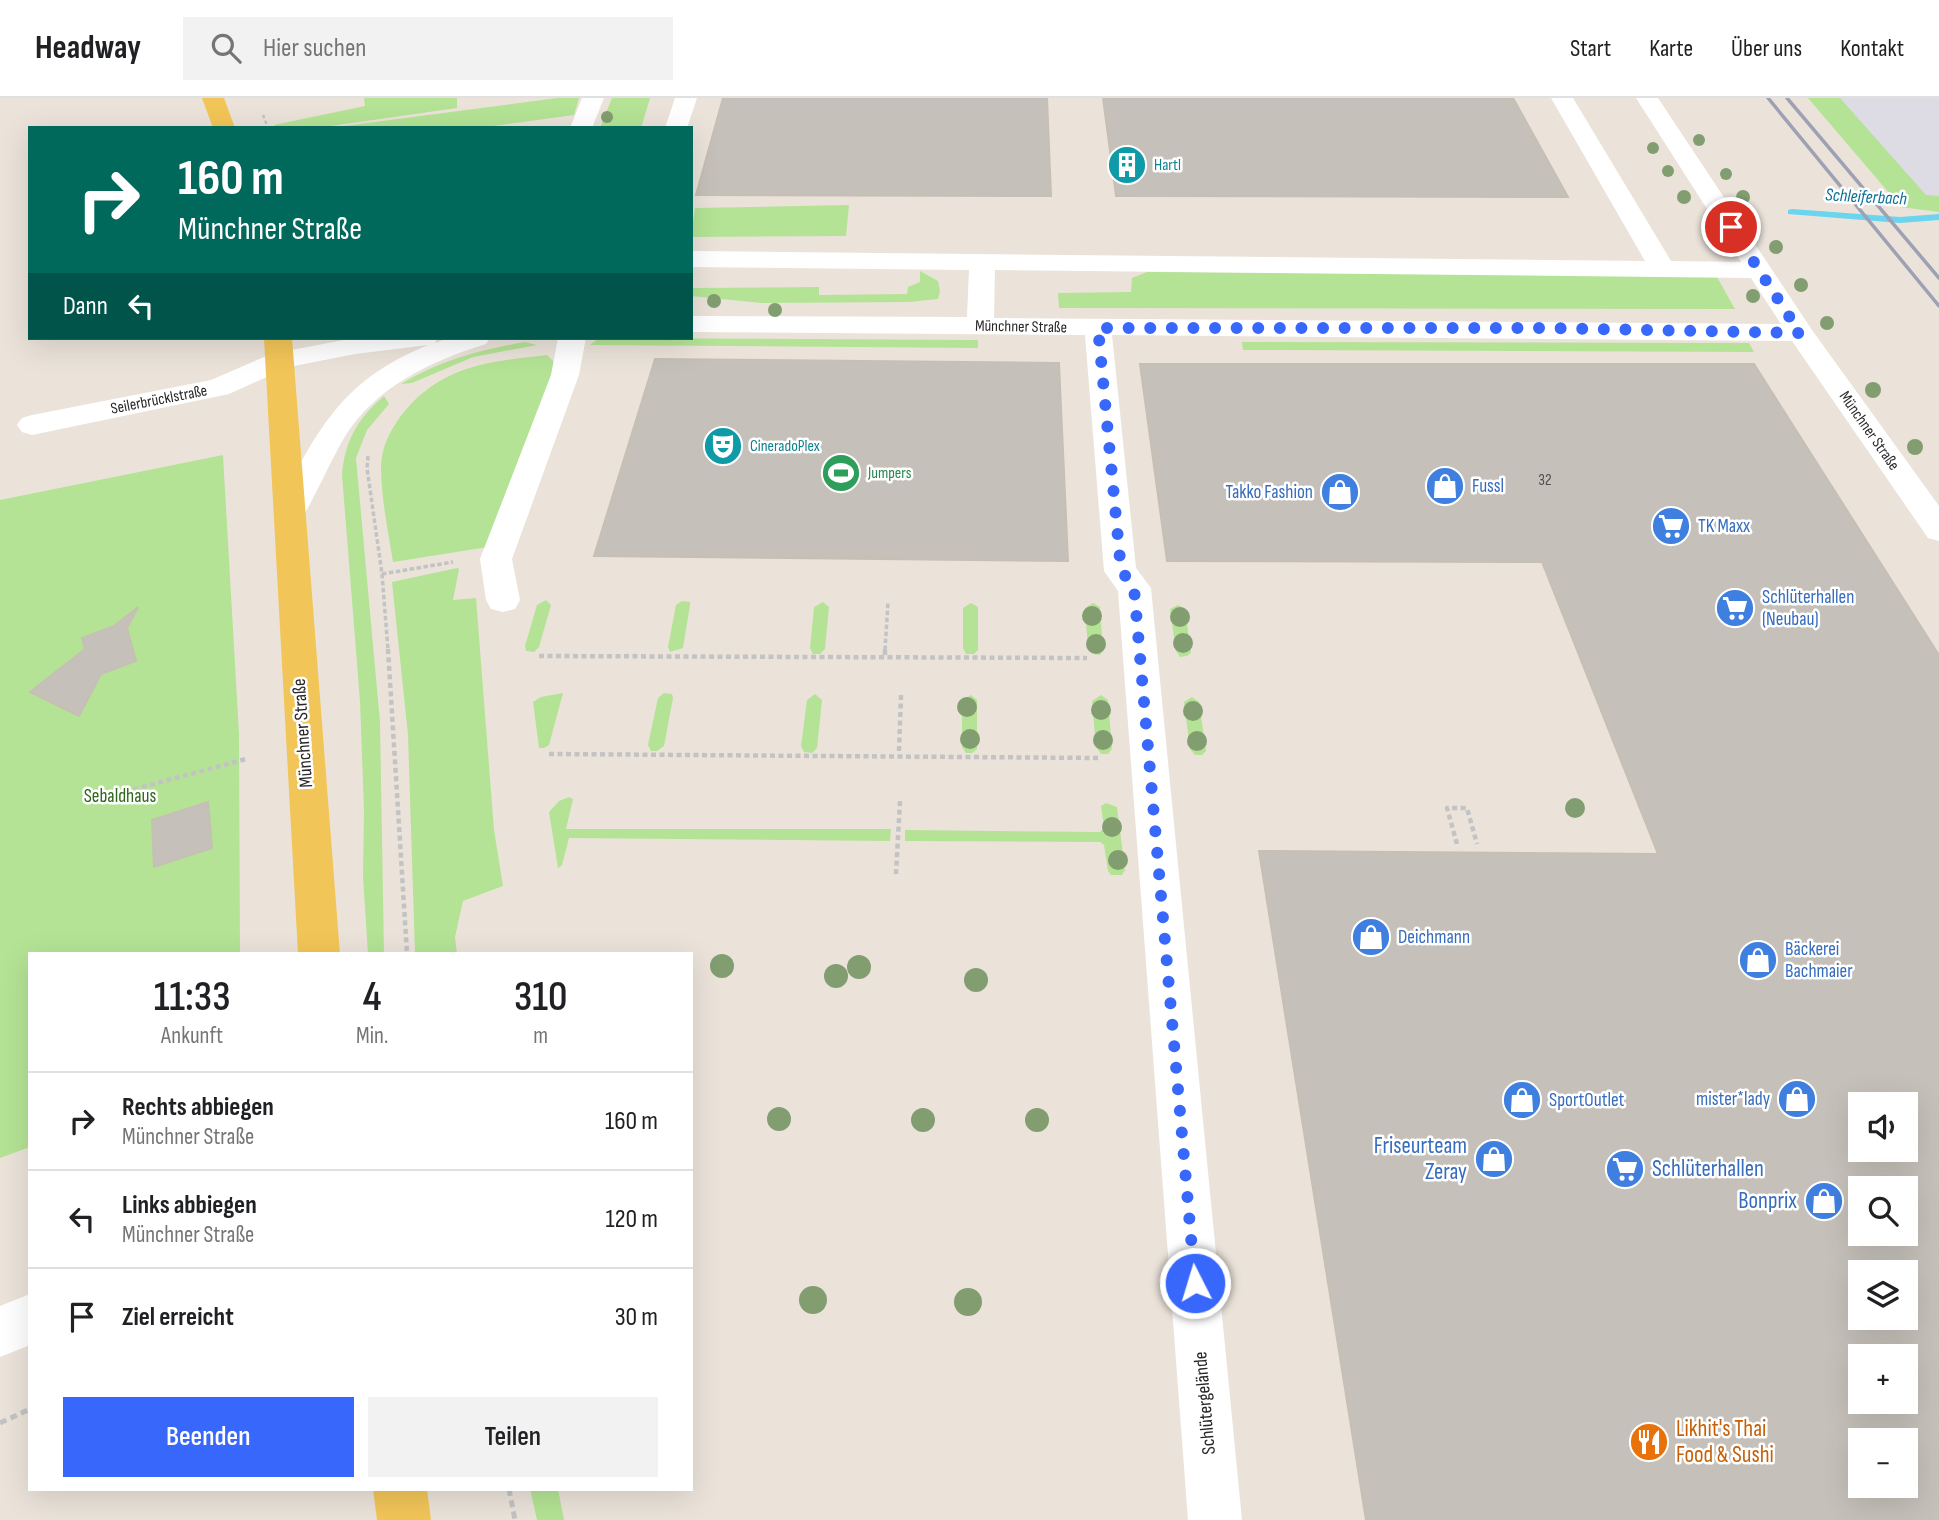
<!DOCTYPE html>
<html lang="de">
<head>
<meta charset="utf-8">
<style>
	:root { --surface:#fff; --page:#f2f2f2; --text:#202124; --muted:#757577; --line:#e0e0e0; --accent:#3767fb }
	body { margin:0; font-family:"Sofia Sans Condensed",sans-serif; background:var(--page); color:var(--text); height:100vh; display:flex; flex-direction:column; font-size:26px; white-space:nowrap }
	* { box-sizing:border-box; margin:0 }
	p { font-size:23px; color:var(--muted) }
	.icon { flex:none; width:38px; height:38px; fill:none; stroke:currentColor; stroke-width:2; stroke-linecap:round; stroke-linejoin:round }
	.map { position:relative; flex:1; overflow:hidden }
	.drawer { position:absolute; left:28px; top:854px; width:665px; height:539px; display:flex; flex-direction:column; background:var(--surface); border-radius:0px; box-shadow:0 7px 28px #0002 }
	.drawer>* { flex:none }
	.banner { position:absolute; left:28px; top:28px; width:665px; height:214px; border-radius:0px; box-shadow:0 7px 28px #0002; background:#00695c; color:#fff; overflow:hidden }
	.buttons { position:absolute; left:1848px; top:994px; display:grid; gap:14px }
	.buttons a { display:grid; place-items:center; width:70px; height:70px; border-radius:0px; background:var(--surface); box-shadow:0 7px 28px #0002; font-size:35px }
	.pin { position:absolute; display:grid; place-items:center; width:60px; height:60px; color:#fff; margin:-30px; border:4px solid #fff; border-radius:50%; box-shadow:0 2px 7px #0007 }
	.me { position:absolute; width:77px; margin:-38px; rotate:355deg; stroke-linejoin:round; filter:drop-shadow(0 0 5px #0008) }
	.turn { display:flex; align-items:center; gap:24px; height:147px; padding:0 35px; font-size:32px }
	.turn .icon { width:91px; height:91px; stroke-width:2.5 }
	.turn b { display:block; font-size:49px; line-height:60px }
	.then { display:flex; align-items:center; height:66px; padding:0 35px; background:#0003; gap:14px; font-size:26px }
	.eta { display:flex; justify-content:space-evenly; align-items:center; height:119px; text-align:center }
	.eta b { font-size:42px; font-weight:600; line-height:49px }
	.cta { display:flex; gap:14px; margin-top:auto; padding:14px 35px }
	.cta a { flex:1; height:80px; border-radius:0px; background:var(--accent); color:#fff; font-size:28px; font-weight:600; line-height:80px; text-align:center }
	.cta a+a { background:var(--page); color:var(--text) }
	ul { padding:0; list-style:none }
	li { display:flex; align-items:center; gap:21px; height:98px; padding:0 35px; border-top:2px solid var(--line) }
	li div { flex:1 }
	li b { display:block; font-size:26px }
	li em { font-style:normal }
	header { display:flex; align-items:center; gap:42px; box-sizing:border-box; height:98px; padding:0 35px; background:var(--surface); border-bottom:2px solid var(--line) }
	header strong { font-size:33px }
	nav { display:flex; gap:38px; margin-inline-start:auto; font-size:24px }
	.search { width:490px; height:63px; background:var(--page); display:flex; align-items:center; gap:18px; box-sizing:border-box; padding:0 24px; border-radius:0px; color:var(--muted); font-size:26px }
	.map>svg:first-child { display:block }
	.industrial { fill:#dddbe3 }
	.green { fill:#b4e395 }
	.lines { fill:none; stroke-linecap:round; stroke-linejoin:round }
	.stream { fill:#6bd4ef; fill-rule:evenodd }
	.building { fill:#c6c0ba; stroke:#c6bfb4; stroke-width:2; fill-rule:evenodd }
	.path-far3 { stroke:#c3c3c3; stroke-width:2.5; stroke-dasharray:3.5 2.5; stroke-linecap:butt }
	.path-far2 { stroke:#c3c3c3; stroke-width:3.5; stroke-dasharray:4.5 2.5; stroke-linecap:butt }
	.path-far1 { stroke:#c3c3c3; stroke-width:4.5; stroke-dasharray:5 3.5; stroke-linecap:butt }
	.path { stroke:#c3c3c3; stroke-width:5; stroke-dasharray:7 4.5; stroke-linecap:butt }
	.minor { fill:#fff; fill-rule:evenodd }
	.major { fill:#f2c558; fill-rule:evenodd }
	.rail { stroke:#9da1b3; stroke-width:3.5 }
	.tree { fill:#829e70 }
	.route { stroke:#3767fb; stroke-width:12; stroke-dasharray:0 21.6 }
	.labels { text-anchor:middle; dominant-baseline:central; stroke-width:5; stroke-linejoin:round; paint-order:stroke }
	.far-culture-label { font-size:16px; fill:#0d838f; stroke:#fff; text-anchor:start }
	.far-street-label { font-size:16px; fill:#282828; stroke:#fff }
	.far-leisure-label { font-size:16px; fill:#27864d; stroke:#fff; text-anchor:start }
	.number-label { font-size:16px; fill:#504e4c }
	.far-water-label { font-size:18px; font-style:italic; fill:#0c7199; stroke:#fff }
	.shop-label { font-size:19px; fill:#366cbe; stroke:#fff; text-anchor:start }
	.street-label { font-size:19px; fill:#282828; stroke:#fff }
	.park-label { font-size:19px; fill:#2d6519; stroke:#fff }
	.near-shop-label { font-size:23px; fill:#366cbe; stroke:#fff; text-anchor:end }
	.near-food-label { font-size:23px; fill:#c56008; stroke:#fff; text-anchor:start }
</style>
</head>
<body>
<header>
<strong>Headway</strong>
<div class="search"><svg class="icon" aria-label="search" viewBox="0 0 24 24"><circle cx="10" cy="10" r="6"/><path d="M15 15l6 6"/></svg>Hier suchen</div>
<nav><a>Start</a><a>Karte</a><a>Über uns</a><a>Kontakt</a></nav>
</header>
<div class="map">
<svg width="1939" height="1422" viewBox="0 0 1939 1422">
	<rect width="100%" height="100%" fill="#ebe3da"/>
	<path class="industrial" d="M 1808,0 L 1939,0 L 1939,112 Z"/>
	<g class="green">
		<path d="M 364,0 L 457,0 L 457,10 L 317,30 L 277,30 L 274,27 L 365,8 Z"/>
		<path d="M 557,0 L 579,0 L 574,17 L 479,30 L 329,30 Z"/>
		<path d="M 612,0 L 650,0 L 641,30 L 600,30 Z"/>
		<path d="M 1808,0 L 1840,0 L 1926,97 L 1939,98 L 1939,114 L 1901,109 Z"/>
		<path d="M 849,107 L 846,138 L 691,139 L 695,110 Z"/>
		<path d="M 920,173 L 938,183 L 940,193 L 938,201 L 909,204 L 762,205 L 691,198 L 691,190 L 819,189 L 819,197 L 907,196 L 908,189 L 920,184 Z"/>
		<path d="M 1147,174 L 1709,177 L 1717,179 L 1735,211 L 1059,210 L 1058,195 L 1131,194 L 1132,180 Z"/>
		<path d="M 599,240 L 978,242 L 978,250 L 590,247 Z"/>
		<path d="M 525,244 L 537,247 L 473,259 L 412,285 L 401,286 C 440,262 480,252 525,244 Z"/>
		<path d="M 1242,244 L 1749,245 L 1754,254 L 1243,252 Z"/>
		<path d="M 547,257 L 557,267 L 488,449 L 393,464 C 388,433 381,399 381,368 C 382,348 389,335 400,319 C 440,267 487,264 547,257 Z"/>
		<path d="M 384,298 L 389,306 L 367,332 L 356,360 L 380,624 L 384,856 L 368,856 L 363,779 L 364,712 L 360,603 L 342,377 C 345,342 358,320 384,298 Z"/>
		<path d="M 223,357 L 239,636 L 240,856 L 30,856 L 30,1049 L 0,1060 L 0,402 Z"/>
		<path d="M 457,470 L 459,471 L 453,502 L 476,500 L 494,732 L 503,788 L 463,803 L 455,839 L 457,856 L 415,856 L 408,637 L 392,484 Z"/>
		<path d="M 546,502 L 551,507 L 539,549 L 534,554 L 526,553 L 525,548 L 537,507 Z"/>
		<path d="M 682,503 L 690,504 L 690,507 L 683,550 L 670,554 L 668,549 L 676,507 Z"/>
		<path d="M 823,504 L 829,509 L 825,551 L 820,556 L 813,556 L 810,550 L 814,509 Z"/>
		<path d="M 971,505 L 978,509 L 978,552 L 974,556 L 966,556 L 963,550 L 963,510 Z"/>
		<path d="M 1093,505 L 1100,509 L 1103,552 L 1100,557 L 1093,556 L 1088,551 L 1085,510 Z"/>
		<path d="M 1178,507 L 1185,511 L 1191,555 L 1187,558 L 1180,559 L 1176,553 L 1170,511 Z"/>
		<path d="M 563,595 L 549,647 L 544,650 L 539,650 L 533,604 L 541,599 Z"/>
		<path d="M 664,595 L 672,596 L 673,600 L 664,648 L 657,653 L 651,653 L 648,647 L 658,600 Z"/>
		<path d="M 815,596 L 822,602 L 817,650 L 812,655 L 804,654 L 801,648 L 807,602 Z"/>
		<path d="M 971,597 L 977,602 L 977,651 L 972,655 L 966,655 L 962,649 L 962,602 Z"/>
		<path d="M 1101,597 L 1108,602 L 1112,651 L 1108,656 L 1101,656 L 1096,649 L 1092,603 Z"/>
		<path d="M 1192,599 L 1199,604 L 1206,653 L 1202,657 L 1195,657 L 1190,651 L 1184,604 Z"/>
		<path d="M 569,699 L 573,701 L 566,731 L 891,731 L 890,743 L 569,740 L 562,767 L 558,770 L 549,714 L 559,703 Z"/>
		<path d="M 1106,705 L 1117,709 L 1125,772 L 1122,777 L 1111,777 L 1108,773 L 1104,747 L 1100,744 L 905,743 L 905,732 L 1100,734 L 1104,730 L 1101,708 Z"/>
		<path d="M 530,1391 L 558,1391 L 564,1422 L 537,1422 Z"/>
	</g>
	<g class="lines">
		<path class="stream" d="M 1792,111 L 1900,119 L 1939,116 L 1939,122 L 1900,125 L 1788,116 L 1788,112 Z"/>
	</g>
	<g class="building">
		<path d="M 723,0 L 1047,0 L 1051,98 L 696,97 Z"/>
		<path d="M 1103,0 L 1513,0 L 1568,99 L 1116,98 Z"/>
		<path d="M 655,261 L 1059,265 L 1068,463 L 594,458 Z"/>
		<path d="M 1140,266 L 1754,266 L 1939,557 L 1939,1422 L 1366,1422 L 1259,753 L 1658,756 L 1542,464 L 1167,463 ZM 1860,1006 L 1906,1006 L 1906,1052 L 1860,1052 ZM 1860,1090 L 1906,1090 L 1906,1136 L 1860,1136 ZM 1860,1174 L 1906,1174 L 1906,1220 L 1860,1220 ZM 1860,1258 L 1906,1258 L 1906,1304 L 1860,1304 ZM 1860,1342 L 1906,1342 L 1906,1388 L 1860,1388 Z"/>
		<path d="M 138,509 L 127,530 L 136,563 L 101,576 L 79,618 L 30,594 L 85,551 L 82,540 L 114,528 Z"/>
		<path d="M 208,704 L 212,750 L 154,769 L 152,722 Z"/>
	</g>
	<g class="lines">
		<path class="path-far3" d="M 263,17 L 268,30"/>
		<g class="path-far2">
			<path d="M 368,358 L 367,370 L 382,476 L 388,552"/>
			<path d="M 382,476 L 453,464"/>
			<path d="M 885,552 L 888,504"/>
		</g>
		<g class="path-far1">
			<path d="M 388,551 L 407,856"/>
			<path d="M 885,557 L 885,551"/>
			<path d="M 539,558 L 1087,560"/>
			<path d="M 899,653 L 901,597"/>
			<path d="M 549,656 L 1100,660"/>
			<path d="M 109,698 L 246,661"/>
			<path d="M 1457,746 L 1447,710 L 1467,710 L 1477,746"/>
			<path d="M 896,776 L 900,703"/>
		</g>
		<g class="path">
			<path d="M 0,1325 L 30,1311"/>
			<path d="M 509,1391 L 515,1422"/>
		</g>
		<g class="minor">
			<path d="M 582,0 L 604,0 L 592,30 L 570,30 Z"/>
			<path d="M 675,0 L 697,0 L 687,30 L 665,30 Z"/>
			<path d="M 1551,0 L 1573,0 L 1671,163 L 1741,164 L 1636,0 L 1658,0 L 1812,232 L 1939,408 L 1939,443 L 1928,440 L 1792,243 L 1112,237 L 1136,470 L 1151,490 L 1242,1422 L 1188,1422 L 1118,493 L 1104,473 L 1085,237 L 691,234 L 691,218 L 967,219 L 969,172 L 691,169 L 691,153 L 1645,163 ZM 995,172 L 1751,180 L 1781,226 L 994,220 Z"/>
			<path d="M 354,240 L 438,240 L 435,245 L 448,240 L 490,240 L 486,246 C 431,263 375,289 344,340 C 329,366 317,395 301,422 L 290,425 L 279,422 L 274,414 C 318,333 338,284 428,247 L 355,256 L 289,269 L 229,296 L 32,337 L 22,334 L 17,327 L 22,320 L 32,317 L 211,282 L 271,256 Z"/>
			<path d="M 558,240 L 586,240 L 579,277 L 512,461 L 520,502 L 515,511 L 503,514 L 491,511 L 486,502 L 480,461 L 551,277 Z"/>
			<path d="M 30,1196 L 30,1247 L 0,1259 L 0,1208 Z"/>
		</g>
		<g class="major">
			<path d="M 202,0 L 224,0 L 235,30 L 213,30 Z"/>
			<path d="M 264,240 L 292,240 L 340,856 L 298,856 Z"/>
			<path d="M 373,1391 L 427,1391 L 431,1422 L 377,1422 Z"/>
		</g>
		<g class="rail">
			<path d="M 1768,0 L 1939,208"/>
			<path d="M 1787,0 L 1939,180"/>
		</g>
	</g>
	<g class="tree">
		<circle cx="607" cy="19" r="6"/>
		<circle cx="1699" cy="42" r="6"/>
		<circle cx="1653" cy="50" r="6"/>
		<circle cx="1668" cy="73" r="6"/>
		<circle cx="1726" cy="76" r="6"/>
		<circle cx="1684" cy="99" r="7"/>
		<circle cx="1743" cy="99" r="7"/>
		<circle cx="1714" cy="143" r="7"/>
		<circle cx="1776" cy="149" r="7"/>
		<circle cx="1801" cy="187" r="7"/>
		<circle cx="1753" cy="198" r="7"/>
		<circle cx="714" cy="203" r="7"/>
		<circle cx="775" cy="212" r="7"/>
		<circle cx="1827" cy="225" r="7"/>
		<circle cx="1873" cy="292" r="8"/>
		<circle cx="1915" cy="349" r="8"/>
		<circle cx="1092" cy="518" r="10"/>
		<circle cx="1180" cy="519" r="10"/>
		<circle cx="1183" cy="545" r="10"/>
		<circle cx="1096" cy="546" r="10"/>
		<circle cx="967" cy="609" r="10"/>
		<circle cx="1101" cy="612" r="10"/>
		<circle cx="1193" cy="613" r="10"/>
		<circle cx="970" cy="641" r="10"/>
		<circle cx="1103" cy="642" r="10"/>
		<circle cx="1197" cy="643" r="10"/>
		<circle cx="1575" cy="710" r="10"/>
		<circle cx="1112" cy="729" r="10"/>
		<circle cx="1118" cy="762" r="10"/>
		<circle cx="722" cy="868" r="12"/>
		<circle cx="859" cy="869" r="12"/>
		<circle cx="836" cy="878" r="12"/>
		<circle cx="976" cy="882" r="12"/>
		<circle cx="779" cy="1021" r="12"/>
		<circle cx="923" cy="1022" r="12"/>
		<circle cx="1037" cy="1022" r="12"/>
		<circle cx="813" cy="1202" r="14"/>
		<circle cx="968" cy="1204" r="14"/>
	</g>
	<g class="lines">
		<path class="route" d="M 1195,1185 L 1134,490 L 1121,472 L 1098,230 L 1542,230 L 1800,235 L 1731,129"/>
	</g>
	<defs>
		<g id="building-disc" transform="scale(2.0125)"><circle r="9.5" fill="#0f9aa8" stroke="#fff"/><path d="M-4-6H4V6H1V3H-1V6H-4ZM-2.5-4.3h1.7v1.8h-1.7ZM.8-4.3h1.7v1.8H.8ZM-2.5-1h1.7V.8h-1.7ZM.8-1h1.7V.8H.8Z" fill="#fff"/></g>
		<g id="theatre-disc" transform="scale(2.0125)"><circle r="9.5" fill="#0f9aa8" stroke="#fff"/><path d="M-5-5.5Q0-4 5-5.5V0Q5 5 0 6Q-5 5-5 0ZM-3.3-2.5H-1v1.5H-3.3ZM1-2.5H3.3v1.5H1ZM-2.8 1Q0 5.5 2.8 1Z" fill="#fff"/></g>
		<g id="stadium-disc" transform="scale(2.0125)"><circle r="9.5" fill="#2e9e5b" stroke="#fff"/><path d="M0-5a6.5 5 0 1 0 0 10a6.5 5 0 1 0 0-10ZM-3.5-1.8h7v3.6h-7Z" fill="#fff"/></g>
		<g id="shop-disc" transform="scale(2.0125)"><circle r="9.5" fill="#3f7fe0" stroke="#fff"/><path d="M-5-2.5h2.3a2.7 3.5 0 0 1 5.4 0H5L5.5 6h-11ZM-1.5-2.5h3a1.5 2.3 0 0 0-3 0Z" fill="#fff"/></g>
		<g id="supermarket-disc" transform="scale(2.0125)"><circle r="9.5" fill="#3f7fe0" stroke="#fff"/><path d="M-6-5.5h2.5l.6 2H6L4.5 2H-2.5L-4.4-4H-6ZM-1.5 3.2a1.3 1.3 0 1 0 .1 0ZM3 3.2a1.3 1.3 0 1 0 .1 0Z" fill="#fff"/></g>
		<g id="restaurant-disc" transform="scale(2.0125)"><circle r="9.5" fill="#e8710a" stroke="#fff"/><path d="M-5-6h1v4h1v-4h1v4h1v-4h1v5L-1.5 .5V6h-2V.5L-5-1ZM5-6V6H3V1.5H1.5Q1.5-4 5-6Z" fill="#fff"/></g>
	</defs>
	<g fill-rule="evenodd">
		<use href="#building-disc" x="1127" y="67"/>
		<use href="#theatre-disc" x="723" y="348"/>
		<use href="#stadium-disc" x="841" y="375"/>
		<use href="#shop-disc" x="1445" y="388"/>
		<use href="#shop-disc" x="1340" y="394"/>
		<use href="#supermarket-disc" x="1671" y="428"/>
		<use href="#supermarket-disc" x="1735" y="510"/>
		<use href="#shop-disc" x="1371" y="839"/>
		<use href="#shop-disc" x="1758" y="862"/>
		<use href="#shop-disc" x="1797" y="1001"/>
		<use href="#shop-disc" x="1522" y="1002"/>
		<use href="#shop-disc" x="1494" y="1061"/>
		<use href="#supermarket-disc" x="1625" y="1071"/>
		<use href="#shop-disc" x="1824" y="1103"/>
		<use href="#restaurant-disc" x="1649" y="1344"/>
	</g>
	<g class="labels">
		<g class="far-culture-label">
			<text x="1154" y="67">Hartl</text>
			<text x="750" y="348">CineradoPlex</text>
		</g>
		<g class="far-street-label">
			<text transform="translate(1021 229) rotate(1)">Münchner Straße</text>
			<text transform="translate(159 302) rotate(-11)">Seilerbrücklstraße</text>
			<text transform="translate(1869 333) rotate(55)">Münchner Straße</text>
		</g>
		<g class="far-leisure-label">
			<text x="868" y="375">Jumpers</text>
		</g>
		<g class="number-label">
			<text x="1545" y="382">32</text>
		</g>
		<g class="far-water-label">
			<text transform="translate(1866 99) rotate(3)">Schleiferbach</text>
		</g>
		<g class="shop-label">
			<text x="1472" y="388">Fussl</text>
			<text x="1313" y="394" text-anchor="end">Takko Fashion</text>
			<text x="1698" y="428">TK Maxx</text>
			<text x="1762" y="499">Schlüterhallen<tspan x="1762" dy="22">(Neubau)</tspan></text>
			<text x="1398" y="839">Deichmann</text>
			<text x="1785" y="851">Bäckerei<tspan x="1785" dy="22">Bachmaier</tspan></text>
			<text x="1770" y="1001" text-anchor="end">mister*lady</text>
			<text x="1549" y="1002">SportOutlet</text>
		</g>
		<g class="street-label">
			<text transform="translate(303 635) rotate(-94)">Münchner Straße</text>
			<text transform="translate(1205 1305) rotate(-95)">Schlütergelände</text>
		</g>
		<g class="park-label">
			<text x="120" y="698">Sebaldhaus</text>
		</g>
		<g class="near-shop-label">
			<text x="1467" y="1048">Friseurteam<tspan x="1467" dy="26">Zeray</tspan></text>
			<text x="1652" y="1071" text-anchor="start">Schlüterhallen</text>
			<text x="1797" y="1103">Bonprix</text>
		</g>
		<g class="near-food-label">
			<text x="1676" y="1331">Likhit's Thai<tspan x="1676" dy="26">Food &amp; Sushi</tspan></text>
		</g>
	</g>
</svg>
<div class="buttons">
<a><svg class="icon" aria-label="sound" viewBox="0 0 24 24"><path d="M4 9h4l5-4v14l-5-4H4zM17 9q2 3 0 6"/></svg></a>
<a><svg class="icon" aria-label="search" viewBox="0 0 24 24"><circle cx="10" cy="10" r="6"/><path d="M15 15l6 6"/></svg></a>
<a><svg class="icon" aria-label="layers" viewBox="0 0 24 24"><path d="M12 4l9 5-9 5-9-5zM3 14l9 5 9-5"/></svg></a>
<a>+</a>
<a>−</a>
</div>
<div class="pin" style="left:1731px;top:129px;background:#d93025"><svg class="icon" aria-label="arrive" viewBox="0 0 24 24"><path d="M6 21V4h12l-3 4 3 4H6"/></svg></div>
<svg class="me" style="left:1195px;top:1185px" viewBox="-20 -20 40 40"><circle r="17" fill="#3767fb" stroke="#fff" stroke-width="3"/><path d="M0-11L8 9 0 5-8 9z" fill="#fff"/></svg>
<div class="banner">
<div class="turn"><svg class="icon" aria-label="right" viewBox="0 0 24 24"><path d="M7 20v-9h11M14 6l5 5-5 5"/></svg><div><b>160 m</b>Münchner Straße</div></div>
<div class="then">Dann<svg class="icon" aria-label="left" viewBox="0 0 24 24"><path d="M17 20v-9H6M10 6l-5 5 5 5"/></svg></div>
</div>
<section class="drawer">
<div class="eta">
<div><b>11:33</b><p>Ankunft</p></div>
<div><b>4</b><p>Min.</p></div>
<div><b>310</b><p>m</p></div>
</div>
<ul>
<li><svg class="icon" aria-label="right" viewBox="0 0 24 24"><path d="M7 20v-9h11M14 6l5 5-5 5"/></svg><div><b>Rechts abbiegen</b><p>Münchner Straße</p></div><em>160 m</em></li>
<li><svg class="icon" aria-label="left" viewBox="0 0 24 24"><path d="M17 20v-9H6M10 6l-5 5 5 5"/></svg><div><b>Links abbiegen</b><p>Münchner Straße</p></div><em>120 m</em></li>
<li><svg class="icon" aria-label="arrive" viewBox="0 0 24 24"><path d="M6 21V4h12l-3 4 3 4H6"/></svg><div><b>Ziel erreicht</b></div><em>30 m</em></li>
</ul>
<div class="cta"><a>Beenden</a><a>Teilen</a></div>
</section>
</div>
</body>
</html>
